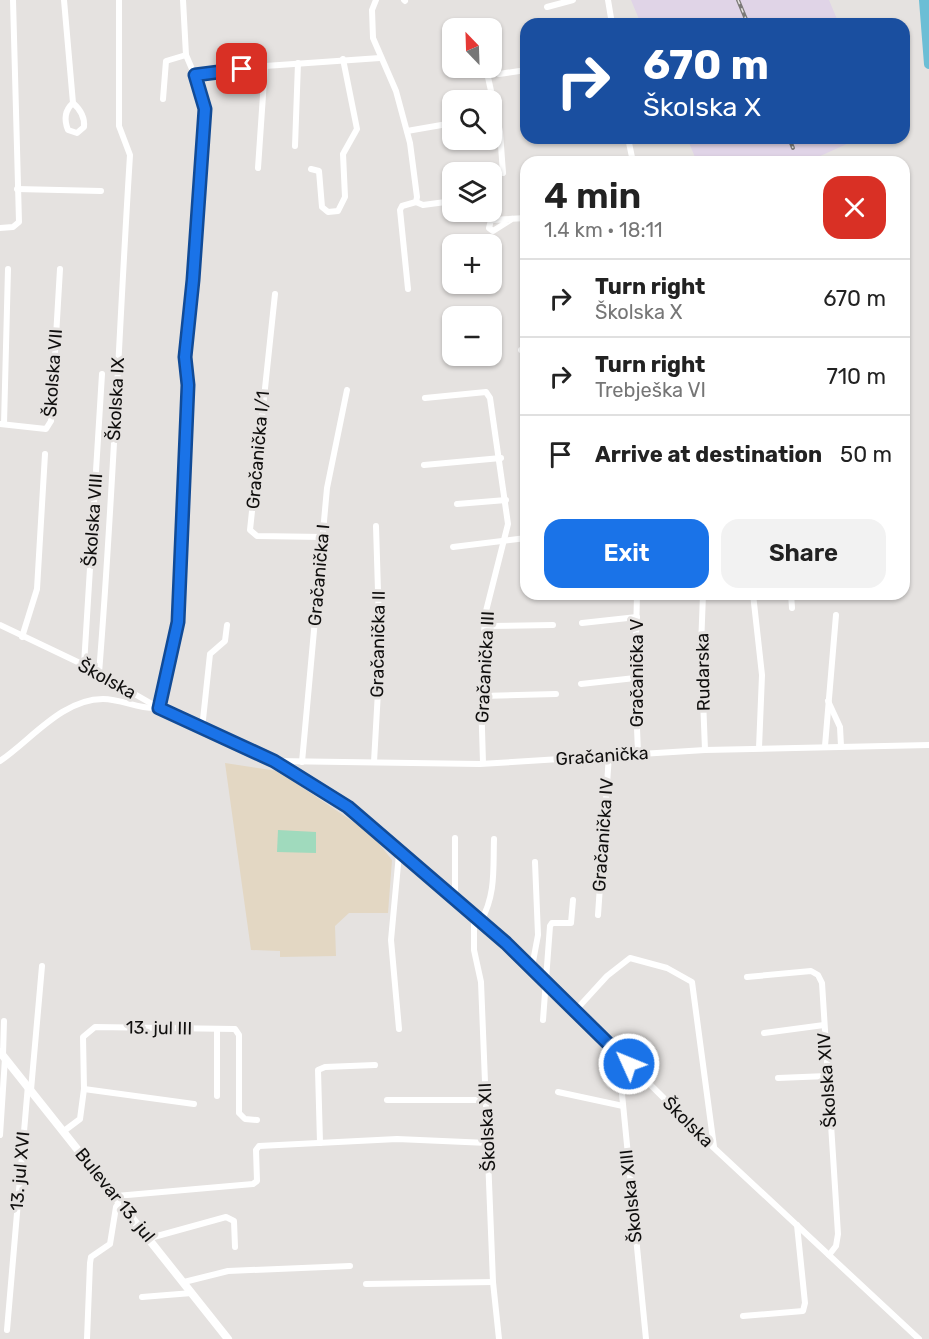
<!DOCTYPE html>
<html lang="en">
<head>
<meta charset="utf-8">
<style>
	:root { --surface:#fff; --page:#f2f2f2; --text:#222; --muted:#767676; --line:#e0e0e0; --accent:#1a73e8 }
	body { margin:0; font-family:Rubik,sans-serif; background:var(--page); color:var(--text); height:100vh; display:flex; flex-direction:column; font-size:22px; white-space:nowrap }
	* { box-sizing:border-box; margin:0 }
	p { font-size:20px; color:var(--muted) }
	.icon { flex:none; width:33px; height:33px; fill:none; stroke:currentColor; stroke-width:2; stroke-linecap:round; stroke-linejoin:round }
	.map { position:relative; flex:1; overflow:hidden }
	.panel { position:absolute; left:520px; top:156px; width:390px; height:444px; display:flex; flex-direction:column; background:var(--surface); border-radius:18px; box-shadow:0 2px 4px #0004 }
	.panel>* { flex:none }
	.hud { position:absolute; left:520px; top:18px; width:390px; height:126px; border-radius:18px; box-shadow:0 2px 4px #0004; background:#1a4fa0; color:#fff; overflow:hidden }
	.needle { width:39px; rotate:337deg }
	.fabs { position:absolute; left:442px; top:18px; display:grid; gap:12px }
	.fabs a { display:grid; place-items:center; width:60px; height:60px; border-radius:12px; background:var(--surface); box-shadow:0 2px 4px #0004; font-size:30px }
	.pin { position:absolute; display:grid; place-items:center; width:51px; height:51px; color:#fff; margin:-26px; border-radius:12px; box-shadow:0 3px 9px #0006 }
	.me { position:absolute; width:66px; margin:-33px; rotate:314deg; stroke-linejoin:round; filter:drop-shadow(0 0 4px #0008) }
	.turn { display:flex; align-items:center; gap:21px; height:126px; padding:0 24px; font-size:27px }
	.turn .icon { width:78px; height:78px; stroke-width:2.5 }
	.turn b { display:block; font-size:42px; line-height:51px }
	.round { display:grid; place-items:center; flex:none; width:63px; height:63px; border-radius:18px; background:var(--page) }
	.headline { display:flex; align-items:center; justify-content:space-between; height:102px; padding:0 24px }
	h1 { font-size:36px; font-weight:600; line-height:45px }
	.action { display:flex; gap:12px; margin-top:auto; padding:12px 24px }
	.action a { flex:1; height:69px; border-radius:18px; background:var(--accent); color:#fff; font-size:24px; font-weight:600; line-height:69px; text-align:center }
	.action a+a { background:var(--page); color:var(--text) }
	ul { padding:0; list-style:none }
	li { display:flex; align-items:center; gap:18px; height:78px; padding:0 24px; border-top:2px solid var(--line) }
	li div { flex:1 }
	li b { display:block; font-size:22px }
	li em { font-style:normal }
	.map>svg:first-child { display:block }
	.industrial { fill:#e0d4e7 }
	.education { fill:#e3d7c3 }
	.green { fill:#a0dabd }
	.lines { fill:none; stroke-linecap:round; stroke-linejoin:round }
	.river { stroke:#6cbed5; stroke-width:10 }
	.minor { stroke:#fff; stroke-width:6 }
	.tertiary { stroke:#fff; stroke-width:8 }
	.rail-casing { stroke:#7c7a78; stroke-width:4 }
	.rail { stroke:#e5e2e0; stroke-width:1.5; stroke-dasharray:4.5; stroke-linecap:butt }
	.route-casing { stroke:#114b97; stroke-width:15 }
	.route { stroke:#1a73e8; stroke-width:10 }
	.labels { text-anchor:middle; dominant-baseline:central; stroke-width:6; stroke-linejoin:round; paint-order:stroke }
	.street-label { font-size:18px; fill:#100f0e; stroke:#e5e2e0 }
</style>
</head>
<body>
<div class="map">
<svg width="929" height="1339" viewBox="0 0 929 1339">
	<rect width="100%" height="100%" fill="#e5e2e0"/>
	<g class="industrial">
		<path d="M 631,0 L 829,0 L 839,24 L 641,24 Z"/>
		<path d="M 687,138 L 860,138 L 807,162 L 697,162 Z"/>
	</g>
	<path class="education" d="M 225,763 L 278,771 L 358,825 L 374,837 L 392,860 L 388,913 L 349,913 L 335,926 L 336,956 L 280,957 L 280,951 L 251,950 Z"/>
	<path class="green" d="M 278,830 L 316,832 L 316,853 L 277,852 Z"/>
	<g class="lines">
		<path class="river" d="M 924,0 L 929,64"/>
		<g class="minor">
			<path d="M 64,0 L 73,103"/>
			<path d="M 376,0 L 372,10 L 373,38 L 396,91 L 410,143 L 417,197 L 416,202 L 402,206 L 400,210 L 408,289"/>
			<path d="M 404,0 L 405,1"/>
			<path d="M 608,0 L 612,24"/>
			<path d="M 547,7 L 573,0"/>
			<path d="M 470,21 L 472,28"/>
			<path d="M 486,68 L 500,132 L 503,173"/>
			<path d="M 499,74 L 526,70"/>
			<path d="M 195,75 L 265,66 L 380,58"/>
			<path d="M 163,99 L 166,61 L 186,55"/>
			<path d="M 73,103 C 81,110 85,117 84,127 L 77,133 L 68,130 C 64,120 64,111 73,103 Z"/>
			<path d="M 407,131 L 453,123"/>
			<path d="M 628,138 L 633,162"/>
			<path d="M 295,146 L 298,63"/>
			<path d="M 258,168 L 265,66"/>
			<path d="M 311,169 L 319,171 L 322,207 L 328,212 L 338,211 L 345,197 L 343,154 L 357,129 L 343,59"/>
			<path d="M 17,189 L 101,191"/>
			<path d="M 416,202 L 423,205 L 453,201"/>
			<path d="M 512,219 L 493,231 L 489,228 L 491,220 L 526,218"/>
			<path d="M 0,228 L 13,227 L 19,222 L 13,0"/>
			<path d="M 275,294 L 250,530 L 257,536 L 323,537"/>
			<path d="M 521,350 L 526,350"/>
			<path d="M 425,398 L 486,392 L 490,398 L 508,524 L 485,615 L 481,696 L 483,763"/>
			<path d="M 0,424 L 46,429 L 51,421 L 60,269"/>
			<path d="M 4,424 L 8,269"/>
			<path d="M 424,465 L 501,458"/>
			<path d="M 457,504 L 506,500"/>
			<path d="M 453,547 L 526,538"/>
			<path d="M 637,594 L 635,678 L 638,753"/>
			<path d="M 703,594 L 701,647 L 705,750"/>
			<path d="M 753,594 L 762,675 L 759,748"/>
			<path d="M 791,594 L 792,608"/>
			<path d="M 582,623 L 637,617"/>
			<path d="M 0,625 L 84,665 L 159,708 L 274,761 L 348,807 L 378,830 L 399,854 L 532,967 L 714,1148 L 919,1339"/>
			<path d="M 486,626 L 553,625"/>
			<path d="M 22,637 L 37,589 L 45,454"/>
			<path d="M 84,665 L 102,374"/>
			<path d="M 99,673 C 113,501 119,328 130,155 L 119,126 L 119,0"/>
			<path d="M 581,684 L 635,678"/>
			<path d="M 481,696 L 556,694"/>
			<path d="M 828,701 L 840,727 L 841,746"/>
			<path d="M 159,708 L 178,622 L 188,385 L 185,357 L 193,280 L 205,109 L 201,90 L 186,55 L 183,0"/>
			<path d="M 202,729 L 210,654 L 225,641 L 227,625"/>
			<path d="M 825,746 L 836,615"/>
			<path d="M 0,761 C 31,740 62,699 103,699 C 122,699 140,710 158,708"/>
			<path d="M 275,761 L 480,764 L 705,750 L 929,745"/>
			<path d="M 302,762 L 327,488 L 347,390"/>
			<path d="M 374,762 L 380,656 L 376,526"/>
			<path d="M 455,900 L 455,838"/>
			<path d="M 474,915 L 474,950 L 481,982 L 493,1282 L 499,1339"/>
			<path d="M 598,915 L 609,755"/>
			<path d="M 481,921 C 496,894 493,869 494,839"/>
			<path d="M 532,967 L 538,935 L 535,862"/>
			<path d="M 747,977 L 811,971 L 818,975 L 822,983 L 838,1234 L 836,1246 L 829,1255"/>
			<path d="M 575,1011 L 607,976 L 630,958 L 667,968 L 692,982 L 714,1147"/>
			<path d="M 543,1020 L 550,926 L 552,923 L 571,923 L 573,900"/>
			<path d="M 399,1029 L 391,940 L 399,854"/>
			<path d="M 764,1033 L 824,1025"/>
			<path d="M 618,1053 L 646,1339"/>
			<path d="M 3,1055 L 4,1021"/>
			<path d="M 778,1078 L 827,1076"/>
			<path d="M 84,1089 L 194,1104"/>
			<path d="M 31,1090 L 42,966"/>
			<path d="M 558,1092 L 623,1106"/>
			<path d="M 217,1096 L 217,1030"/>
			<path d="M 387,1100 L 485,1100"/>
			<path d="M 64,1131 L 80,1119 L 84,1089 L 83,1037 L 95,1027 L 235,1029 L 239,1035 L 239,1113 L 245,1119 L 257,1120"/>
			<path d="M 0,1135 L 5,1058"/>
			<path d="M 320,1143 L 318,1070 L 325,1067 L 375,1065"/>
			<path d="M 116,1196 L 253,1184 L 257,1181 L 256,1150 L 259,1146 L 397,1139 L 488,1143"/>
			<path d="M 150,1238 L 226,1217 L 234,1221 L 235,1247"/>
			<path d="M 184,1282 L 228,1271 L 350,1266"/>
			<path d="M 366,1284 L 493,1282"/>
			<path d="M 142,1297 L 192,1293"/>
			<path d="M 743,1316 L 803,1311 L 805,1303 L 797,1225"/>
			<path d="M 7,1330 L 28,1085"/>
			<path d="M 87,1339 L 90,1263 L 91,1257 L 110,1244 L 116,1207 L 120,1201"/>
		</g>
		<path class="tertiary" d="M 0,1052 L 228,1339"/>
		<g class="rail-casing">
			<g id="rail">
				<path d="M 738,0 L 748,24"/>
				<path d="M 789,138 L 793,148"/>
			</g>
		</g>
		<use href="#rail" class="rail"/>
	</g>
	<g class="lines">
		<g class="route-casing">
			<path id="route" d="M 242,69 L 195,75 L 205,109 L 193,280 L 185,357 L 188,385 L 178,622 L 159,708 L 274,761 L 348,807 L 506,943 L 629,1064"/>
		</g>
		<use href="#route" class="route"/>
	</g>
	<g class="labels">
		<g class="street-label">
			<text transform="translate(53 373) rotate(-86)">Školska VII</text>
			<text transform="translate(116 399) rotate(-87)">Školska IX</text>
			<text transform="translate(258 450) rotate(-85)">Gračanička I/1</text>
			<text transform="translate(93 520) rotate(-86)">Školska VIII</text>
			<text transform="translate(319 575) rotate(-85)">Gračanička I</text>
			<text transform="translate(378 644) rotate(-89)">Gračanička II</text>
			<text transform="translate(485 667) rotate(-87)">Gračanička III</text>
			<text transform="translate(703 672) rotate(-91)">Rudarska</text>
			<text transform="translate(637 673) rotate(-90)">Gračanička V</text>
			<text transform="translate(107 679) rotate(29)">Školska</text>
			<text transform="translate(602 756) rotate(-4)">Gračanička</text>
			<text transform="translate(603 835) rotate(-86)">Gračanička IV</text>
			<text transform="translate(159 1028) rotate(1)">13. jul III</text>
			<text transform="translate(827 1080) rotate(-94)">Školska XIV</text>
			<text transform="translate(688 1122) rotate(45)">Školska</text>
			<text transform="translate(487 1127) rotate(-93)">Školska XII</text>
			<text transform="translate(20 1171) rotate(-85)">13. jul XVI</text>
			<text transform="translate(115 1195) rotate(51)">Bulevar 13. jul</text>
			<text transform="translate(631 1196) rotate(-96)">Školska XIII</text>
		</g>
	</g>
</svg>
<div class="fabs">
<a><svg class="needle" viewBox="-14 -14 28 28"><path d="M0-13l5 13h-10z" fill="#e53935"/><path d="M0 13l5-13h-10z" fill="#767676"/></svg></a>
<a><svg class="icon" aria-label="search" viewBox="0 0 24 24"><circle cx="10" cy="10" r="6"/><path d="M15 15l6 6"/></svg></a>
<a><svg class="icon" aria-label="layers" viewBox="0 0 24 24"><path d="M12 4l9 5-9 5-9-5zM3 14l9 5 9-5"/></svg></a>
<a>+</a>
<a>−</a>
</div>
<div class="pin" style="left:242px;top:69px;background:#d93025"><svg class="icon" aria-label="arrive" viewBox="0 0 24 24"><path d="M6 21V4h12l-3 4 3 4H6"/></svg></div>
<svg class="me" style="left:629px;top:1064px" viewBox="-20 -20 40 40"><circle r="17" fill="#1a73e8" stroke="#fff" stroke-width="3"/><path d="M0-11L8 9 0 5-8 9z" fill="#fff"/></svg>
<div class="hud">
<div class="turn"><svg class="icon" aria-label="right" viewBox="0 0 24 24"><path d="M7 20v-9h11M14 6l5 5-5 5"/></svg><div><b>670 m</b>Školska X</div></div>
</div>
<section class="panel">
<div class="headline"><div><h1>4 min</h1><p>1.4 km · 18:11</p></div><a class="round" style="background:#d93025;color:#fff"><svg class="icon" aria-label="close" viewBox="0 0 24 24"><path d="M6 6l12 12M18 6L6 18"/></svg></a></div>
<ul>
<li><svg class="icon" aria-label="right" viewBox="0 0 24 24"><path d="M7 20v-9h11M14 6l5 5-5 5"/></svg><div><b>Turn right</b><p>Školska X</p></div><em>670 m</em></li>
<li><svg class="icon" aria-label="right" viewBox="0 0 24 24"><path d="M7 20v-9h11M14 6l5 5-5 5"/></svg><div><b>Turn right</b><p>Trebješka VI</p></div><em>710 m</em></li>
<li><svg class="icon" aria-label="arrive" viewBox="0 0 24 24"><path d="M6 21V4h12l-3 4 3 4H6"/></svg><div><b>Arrive at destination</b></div><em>50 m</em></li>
</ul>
<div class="action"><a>Exit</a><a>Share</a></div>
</section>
</div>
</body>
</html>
